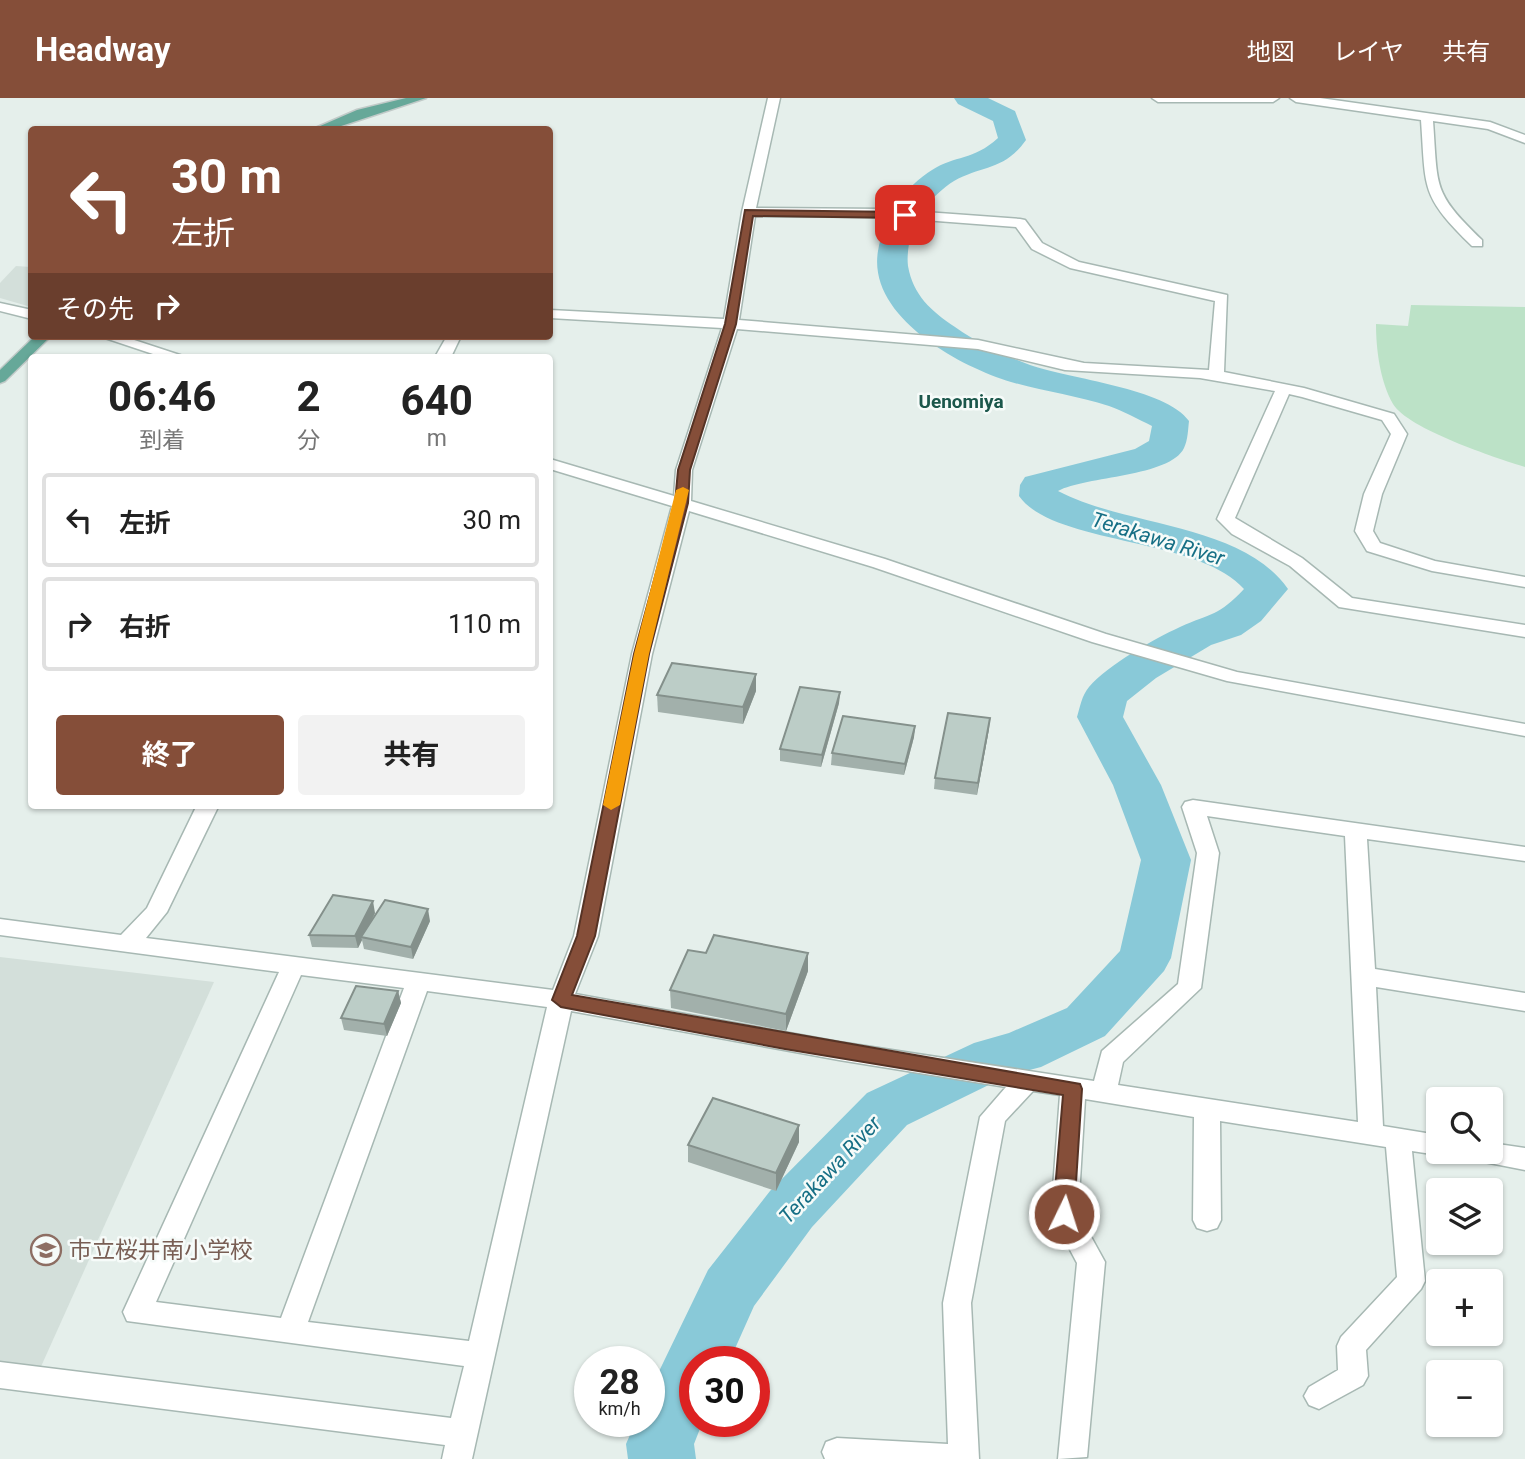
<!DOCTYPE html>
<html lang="ja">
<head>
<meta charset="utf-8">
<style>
	:root { --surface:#fff; --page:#f2f2f2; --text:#222; --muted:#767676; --line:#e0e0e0; --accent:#854e39 }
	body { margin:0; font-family:Roboto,"Noto Sans JP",sans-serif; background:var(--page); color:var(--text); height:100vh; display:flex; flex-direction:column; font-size:26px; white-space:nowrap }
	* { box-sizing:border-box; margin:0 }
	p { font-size:23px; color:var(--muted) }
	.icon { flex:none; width:38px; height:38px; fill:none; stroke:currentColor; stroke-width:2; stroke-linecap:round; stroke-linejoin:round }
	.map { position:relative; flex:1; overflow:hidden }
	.sheet { position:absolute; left:28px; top:256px; width:525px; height:455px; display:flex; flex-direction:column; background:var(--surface); border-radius:7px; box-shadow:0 2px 5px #0004 }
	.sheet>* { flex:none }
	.hud { position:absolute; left:28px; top:28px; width:525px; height:214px; border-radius:7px; box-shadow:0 2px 5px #0004; background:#854e39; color:#fff; overflow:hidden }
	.tools { position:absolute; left:1426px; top:989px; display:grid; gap:14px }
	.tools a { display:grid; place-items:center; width:77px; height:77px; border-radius:7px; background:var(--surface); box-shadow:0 2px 5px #0004; font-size:35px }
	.speed { position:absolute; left:574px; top:1248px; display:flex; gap:14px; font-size:35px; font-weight:700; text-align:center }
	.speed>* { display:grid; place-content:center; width:91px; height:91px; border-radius:50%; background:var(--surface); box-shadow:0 2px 5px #0004; line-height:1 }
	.speed small { font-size:18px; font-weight:400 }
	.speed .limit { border:10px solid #d22; background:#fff; color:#111 }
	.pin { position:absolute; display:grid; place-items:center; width:60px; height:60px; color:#fff; margin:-30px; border-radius:14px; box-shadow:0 4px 10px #0006 }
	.me { position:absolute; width:77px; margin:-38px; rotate:4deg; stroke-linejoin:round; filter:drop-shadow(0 0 5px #0008) }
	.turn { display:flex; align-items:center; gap:24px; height:147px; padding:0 28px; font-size:32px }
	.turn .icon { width:91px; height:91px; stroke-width:2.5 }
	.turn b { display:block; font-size:49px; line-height:60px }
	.then { display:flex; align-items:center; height:66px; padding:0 28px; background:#0003; gap:14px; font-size:26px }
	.eta { display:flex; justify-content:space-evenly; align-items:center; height:119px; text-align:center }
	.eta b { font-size:42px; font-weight:700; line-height:49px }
	.primary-button { display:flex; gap:14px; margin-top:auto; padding:14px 28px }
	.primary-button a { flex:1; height:80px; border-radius:7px; background:var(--accent); color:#fff; font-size:28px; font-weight:700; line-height:80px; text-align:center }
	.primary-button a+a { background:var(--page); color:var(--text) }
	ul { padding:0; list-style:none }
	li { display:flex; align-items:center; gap:21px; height:94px; margin:0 14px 10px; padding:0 14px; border:4px solid var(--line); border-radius:7px }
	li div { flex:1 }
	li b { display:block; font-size:26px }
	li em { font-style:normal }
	header { display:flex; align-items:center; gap:42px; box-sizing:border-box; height:98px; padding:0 35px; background:var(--accent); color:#fff }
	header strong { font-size:33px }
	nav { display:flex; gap:38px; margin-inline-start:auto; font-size:24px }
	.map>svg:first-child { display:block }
	.built { fill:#d3dfda }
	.green { fill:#bce2c7 }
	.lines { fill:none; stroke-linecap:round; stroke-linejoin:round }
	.river { fill:#89c9d8; fill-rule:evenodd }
	.minor-casing { stroke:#a7b8b3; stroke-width:3 }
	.major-casing { stroke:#c1cac8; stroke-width:3 }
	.minor { fill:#fff; fill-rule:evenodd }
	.major { fill:#66a899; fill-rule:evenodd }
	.wall { fill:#a2b0ab }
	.shaded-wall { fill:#84908b }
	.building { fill:#bccdc7; stroke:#84908b; stroke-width:2 }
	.route { fill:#854e39; stroke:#563325; stroke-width:2 }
	.slow { fill:#f59e0b }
	.labels { text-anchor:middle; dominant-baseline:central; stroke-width:5; stroke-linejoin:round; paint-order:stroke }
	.far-quarter-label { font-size:19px; font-weight:bold; fill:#1b574b; stroke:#f6fbf9 }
	.water-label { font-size:21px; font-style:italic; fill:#166f85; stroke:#f6fbf9 }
	.near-education-label { font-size:23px; fill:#785e54; stroke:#f6fbf9; text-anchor:start }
</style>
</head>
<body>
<header>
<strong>Headway</strong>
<nav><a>地図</a><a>レイヤ</a><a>共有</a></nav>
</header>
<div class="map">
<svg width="1525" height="1361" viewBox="0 0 1525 1361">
	<rect width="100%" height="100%" fill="#e5efeb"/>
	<g class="built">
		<path d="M 16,168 L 31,169 L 31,209 L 0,200 L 0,185 Z"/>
		<path d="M 0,859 L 214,884 L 39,1273 L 0,1269 Z"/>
	</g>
	<path class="green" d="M 1411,207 L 1525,209 L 1525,369 C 1496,360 1408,331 1393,306 C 1380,283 1376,251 1376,226 L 1408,228 Z"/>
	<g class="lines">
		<path class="river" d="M 954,0 L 988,0 L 1015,13 L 1026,42 C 1004,73 982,67 954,83 C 944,89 929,103 922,112 C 912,125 906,152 908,168 C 913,197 931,213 955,229 C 979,246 1003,257 1030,267 C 1069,281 1166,290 1189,323 C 1188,331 1188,342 1184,350 C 1170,379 1086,378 1058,393 C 1126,429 1242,425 1288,491 L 1261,523 L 1241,537 L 1211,547 L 1156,580 L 1127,603 L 1123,619 L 1161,687 L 1191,762 L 1171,860 L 1164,873 L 1105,938 L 1041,969 L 1007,978 L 907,1027 L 812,1129 L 754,1208 L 729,1264 L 695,1264 L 695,1323 L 703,1323 L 694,1346 L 696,1361 L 628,1361 L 626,1346 L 636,1323 L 649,1323 L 649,1294 L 708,1172 L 770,1093 L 867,995 L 974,945 L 1009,935 L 1067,910 L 1120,853 L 1141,762 L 1113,687 L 1077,619 C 1080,609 1082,597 1089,589 C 1108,567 1154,541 1180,529 C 1211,515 1219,518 1244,491 C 1199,439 1053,447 1019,398 L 1020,387 L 1025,379 L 1135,351 L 1149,343 L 1152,328 C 1138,321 1123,313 1109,308 C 1077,298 1043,293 1011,284 C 958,268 867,218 878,153 C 881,137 886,117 897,104 C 906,93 920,79 932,72 C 955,57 973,63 998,40 L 993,23 L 958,6 Z"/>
		<g class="minor-casing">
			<g id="minor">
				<path d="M 768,0 L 780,0 L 756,110 L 884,111 L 1020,121 L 1025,122 L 1042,145 L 1079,164 L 1227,197 L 1224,274 L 1304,290 L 1394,316 L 1407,336 L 1382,396 L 1373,433 L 1380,445 L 1435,463 L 1525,479 L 1525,489 L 1432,473 L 1367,453 L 1355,433 L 1364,396 L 1391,336 L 1382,322 L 1302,299 L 1289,296 L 1235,420 L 1302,460 L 1352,500 L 1525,527 L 1525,539 L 1339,509 L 1290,468 L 1232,436 L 1217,421 L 1275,293 L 1200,280 L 1065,272 L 978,251 L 737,231 L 692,372 L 691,403 L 885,461 L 1106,536 L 1237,574 L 1525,626 L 1525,638 L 1227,583 L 1092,544 L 873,469 L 689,413 L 652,556 L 598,838 L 575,896 L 839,944 L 1094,983 L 1102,953 L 1178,886 L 1197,755 L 1182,709 L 1185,704 L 1193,702 L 1525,749 L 1525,763 L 1367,741 L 1375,871 L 1525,895 L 1525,913 L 1376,889 L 1383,1028 L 1438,1037 L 1438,1054 L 1448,1054 L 1438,1057 L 1412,1053 L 1425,1183 L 1421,1191 L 1366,1252 L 1368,1278 L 1363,1287 L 1319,1311 L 1309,1307 L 1304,1298 L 1309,1289 L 1338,1272 L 1337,1248 L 1341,1239 L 1397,1179 L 1386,1049 L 1220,1023 L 1221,1122 L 1217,1130 L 1207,1133 L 1197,1130 L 1193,1122 L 1194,1019 L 1085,1001 L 1078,1115 L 1105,1164 L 1087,1359 L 1058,1361 L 1077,1165 L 1051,1116 L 1060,997 L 1033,993 L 1005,1023 L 971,1205 L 979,1361 L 825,1361 L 822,1354 L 826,1344 L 837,1340 L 948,1346 L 943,1205 L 980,1019 L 1006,989 L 839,962 L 571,913 L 472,1361 L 442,1361 L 445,1347 L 0,1290 L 0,1264 L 451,1320 L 464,1268 L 127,1223 L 123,1214 L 279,874 L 0,837 L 0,821 L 121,837 L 147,810 L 197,707 L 219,707 L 167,814 L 146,840 L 553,892 L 574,838 L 632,556 L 672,408 L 550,371 L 550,361 L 674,398 L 676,372 L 722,230 L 550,220 L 550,212 L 724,221 L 742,114 ZM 755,118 L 884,119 L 1016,129 L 1032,151 L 1070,170 L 1215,203 L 1209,272 L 1084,265 L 978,242 L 739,222 ZM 1207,718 L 1345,738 L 1358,1024 L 1118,987 L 1123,964 L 1201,890 L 1219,755 ZM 301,877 L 404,890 L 281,1220 L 156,1204 ZM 427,893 L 547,909 L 469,1243 L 308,1224 Z"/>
				<path d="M 1152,0 L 1279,0 L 1273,4 L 1158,4 Z"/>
				<path d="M 1290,0 L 1320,0 L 1490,24 L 1525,37 L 1525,45 L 1488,31 L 1433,23 C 1438,90 1432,94 1482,142 L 1482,148 L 1472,148 C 1420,97 1426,92 1421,22 L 1296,4 Z"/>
				<path d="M 0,205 L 32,212 L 32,221 L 0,213 Z"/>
				<path d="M 99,238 L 122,238 L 186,259 L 162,259 Z"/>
				<path d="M 447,238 L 461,238 L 451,259 L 435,259 Z"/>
				<path d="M 1491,1045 L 1525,1050 L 1525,1072 L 1469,1061 L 1465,1054 L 1491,1054 Z"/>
			</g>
		</g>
		<g class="major-casing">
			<g id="major">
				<path d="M 406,0 L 426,0 L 329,32 L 311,32 L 357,12 Z"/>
				<path d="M 35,238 L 51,238 L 5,283 L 0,285 L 0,272 Z"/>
			</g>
		</g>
		<use href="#minor" class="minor"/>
		<use href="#major" class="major"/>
	</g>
	<g class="wall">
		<path d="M 756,593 L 743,626 L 658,614 L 657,597 Z"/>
		<path d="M 840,594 L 839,605 L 821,669 L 780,663 L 780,651 Z"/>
		<path d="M 915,628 L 914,639 L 904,677 L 831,667 L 832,655 Z"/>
		<path d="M 989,631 L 977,697 L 934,691 L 935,680 Z"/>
		<path d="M 375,815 L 371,824 L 430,823 L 413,861 L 364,851 L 362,842 L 358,850 L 312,849 L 309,837 Z"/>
		<path d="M 808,873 L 786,933 L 671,910 L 670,892 Z"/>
		<path d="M 398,893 L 401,905 L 387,938 L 344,932 L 341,920 Z"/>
		<path d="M 799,1044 L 776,1093 L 688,1064 L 688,1047 Z"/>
	</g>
	<g class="shaded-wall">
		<path d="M 756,576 L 756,593 L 743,626 L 743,609 Z"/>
		<path d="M 840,594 L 839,605 L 821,669 L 822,657 Z"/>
		<path d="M 990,620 L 989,631 L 977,697 L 978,685 Z"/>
		<path d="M 915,628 L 914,639 L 904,677 L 905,666 Z"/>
		<path d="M 373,803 L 375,815 L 363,839 L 361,839 L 362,842 L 358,850 L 355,838 Z"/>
		<path d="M 428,811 L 430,823 L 413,861 L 411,849 Z"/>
		<path d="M 808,855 L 808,873 L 786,933 L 786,916 Z"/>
		<path d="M 398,893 L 401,905 L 387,938 L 384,926 Z"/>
		<path d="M 799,1027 L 799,1044 L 776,1093 L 776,1075 Z"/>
	</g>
	<g class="building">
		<path d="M 672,565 L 756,576 L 743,609 L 657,597 Z"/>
		<path d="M 800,589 L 840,594 L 822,657 L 780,651 Z"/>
		<path d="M 948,615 L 990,620 L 978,685 L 935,680 Z"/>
		<path d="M 843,618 L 915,628 L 905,666 L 832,655 Z"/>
		<path d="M 333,797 L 373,803 L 355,838 L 309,837 Z"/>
		<path d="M 385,802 L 428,811 L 411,849 L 361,839 Z"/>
		<path d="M 714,837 L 808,855 L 786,916 L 670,892 L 688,852 L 706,855 Z"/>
		<path d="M 356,888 L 398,893 L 384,926 L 341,920 Z"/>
		<path d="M 713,1000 L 799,1027 L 776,1075 L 688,1047 Z"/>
	</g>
	<path class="route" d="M 745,112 L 905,114 L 910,117 L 905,120 L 753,118 L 736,226 L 690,372 L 688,405 L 649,556 L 595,838 L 572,897 L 1080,986 L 1082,991 L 1074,1116 L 1071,1122 L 1064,1124 L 1056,1122 L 1053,1116 L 1063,997 L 785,951 L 561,909 L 552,902 L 577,838 L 634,556 L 675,405 L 678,372 L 725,226 Z"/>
	<path class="slow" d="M 683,389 L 689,392 L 649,556 L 620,707 L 611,712 L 603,707 L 634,556 L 676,392 Z"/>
	<defs>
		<g id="school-ring" transform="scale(1.575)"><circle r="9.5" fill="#f6fbf9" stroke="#8d6e63" stroke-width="1.5"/><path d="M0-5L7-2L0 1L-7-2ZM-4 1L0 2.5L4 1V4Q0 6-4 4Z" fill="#8d6e63"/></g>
	</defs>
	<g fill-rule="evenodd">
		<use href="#school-ring" x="46" y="1152"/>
	</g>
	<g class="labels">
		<g class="far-quarter-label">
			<text x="961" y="303">Uenomiya</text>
		</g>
		<g class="water-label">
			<text transform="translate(1158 441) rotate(17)">Terakawa River</text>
			<text transform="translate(830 1072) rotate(-47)">Terakawa River</text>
		</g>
		<g class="near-education-label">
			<text x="69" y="1152">市立桜井南小学校</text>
		</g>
	</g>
</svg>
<div class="tools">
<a><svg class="icon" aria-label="search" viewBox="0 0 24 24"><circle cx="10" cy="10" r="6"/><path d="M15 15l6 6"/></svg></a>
<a><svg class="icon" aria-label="layers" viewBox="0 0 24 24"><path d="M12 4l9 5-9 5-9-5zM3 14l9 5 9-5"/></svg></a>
<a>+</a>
<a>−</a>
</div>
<div class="speed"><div>28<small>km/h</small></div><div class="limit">30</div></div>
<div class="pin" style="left:905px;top:117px;background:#d93025"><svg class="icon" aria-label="arrive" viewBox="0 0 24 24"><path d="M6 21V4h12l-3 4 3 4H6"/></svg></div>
<svg class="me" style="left:1064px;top:1116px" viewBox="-20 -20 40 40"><circle r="17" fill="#854e39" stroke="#fff" stroke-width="3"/><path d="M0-11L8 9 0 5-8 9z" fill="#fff"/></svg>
<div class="hud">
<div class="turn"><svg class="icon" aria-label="left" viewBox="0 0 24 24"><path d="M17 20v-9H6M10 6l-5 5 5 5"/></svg><div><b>30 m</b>左折</div></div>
<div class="then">その先<svg class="icon" aria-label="right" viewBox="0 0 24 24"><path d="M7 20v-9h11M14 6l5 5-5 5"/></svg></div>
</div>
<section class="sheet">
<div class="eta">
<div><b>06:46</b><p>到着</p></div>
<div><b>2</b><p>分</p></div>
<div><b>640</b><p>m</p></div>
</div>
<ul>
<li><svg class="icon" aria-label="left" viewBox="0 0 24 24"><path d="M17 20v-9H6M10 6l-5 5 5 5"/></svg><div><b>左折</b></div><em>30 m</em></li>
<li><svg class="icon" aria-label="right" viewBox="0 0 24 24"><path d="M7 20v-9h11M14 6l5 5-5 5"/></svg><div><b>右折</b></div><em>110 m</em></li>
</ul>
<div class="primary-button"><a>終了</a><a>共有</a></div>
</section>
</div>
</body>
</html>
